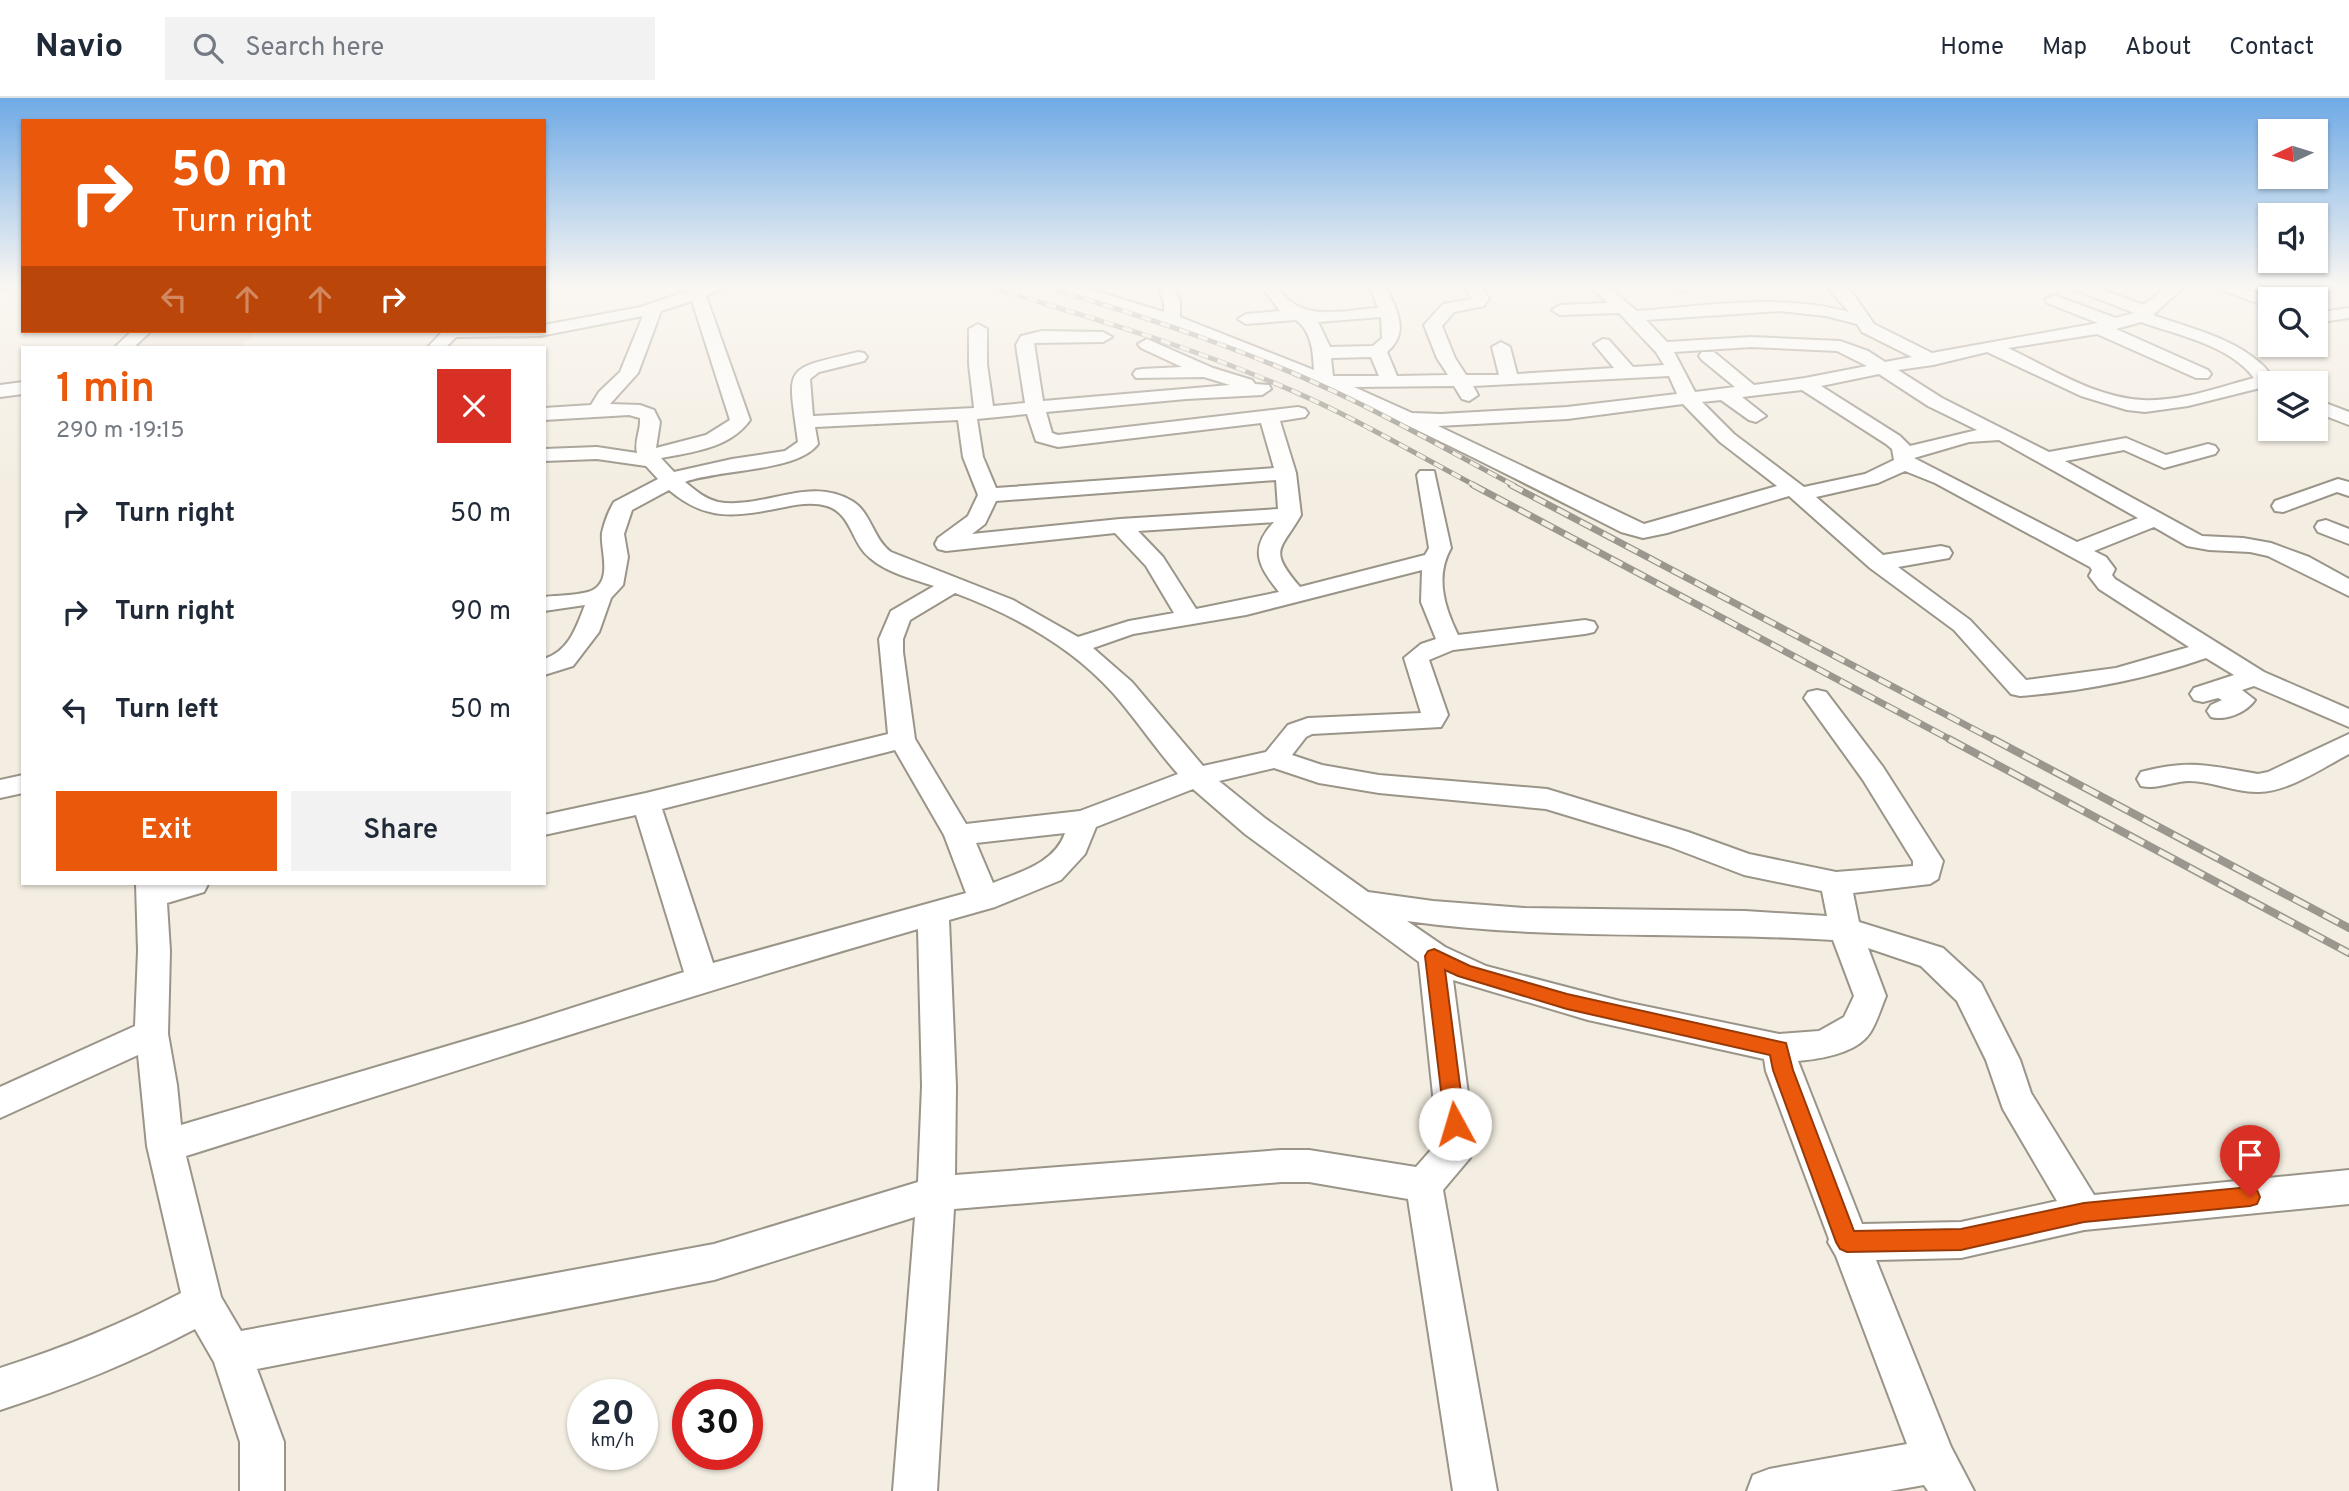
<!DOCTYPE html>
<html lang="en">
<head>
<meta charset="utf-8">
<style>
	:root { --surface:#fff; --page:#f2f2f3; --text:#1f2937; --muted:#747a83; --line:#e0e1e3; --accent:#ea580c }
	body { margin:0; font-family:Overpass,sans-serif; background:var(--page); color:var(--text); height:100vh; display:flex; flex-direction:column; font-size:26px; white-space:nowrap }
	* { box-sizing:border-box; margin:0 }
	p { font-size:23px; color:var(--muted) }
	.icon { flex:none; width:38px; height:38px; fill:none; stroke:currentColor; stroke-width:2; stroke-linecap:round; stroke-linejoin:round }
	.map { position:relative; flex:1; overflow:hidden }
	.drawer { position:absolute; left:21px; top:248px; width:525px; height:539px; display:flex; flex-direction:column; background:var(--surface); border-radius:0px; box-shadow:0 2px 5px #0004 }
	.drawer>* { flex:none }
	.guide { position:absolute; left:21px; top:21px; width:525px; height:214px; border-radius:0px; box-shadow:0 2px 5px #0004; background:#ea580c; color:#fff; overflow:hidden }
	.needle { width:46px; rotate:266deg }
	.fabs { position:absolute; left:2258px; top:21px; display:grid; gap:14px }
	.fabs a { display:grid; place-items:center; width:70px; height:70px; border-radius:0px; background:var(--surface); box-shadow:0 2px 5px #0004; font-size:35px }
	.speed { position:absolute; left:567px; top:1281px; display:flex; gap:14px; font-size:35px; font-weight:700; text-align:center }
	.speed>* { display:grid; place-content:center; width:91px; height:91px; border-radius:50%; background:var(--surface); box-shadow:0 2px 5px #0004; line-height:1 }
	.speed small { font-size:18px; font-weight:400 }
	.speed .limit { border:10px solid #d22; background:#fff; color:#111 }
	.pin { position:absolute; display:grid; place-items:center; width:60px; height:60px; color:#fff; margin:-72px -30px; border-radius:50% 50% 50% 0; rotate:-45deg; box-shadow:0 0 7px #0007 }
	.pin .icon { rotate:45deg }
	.me { position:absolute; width:77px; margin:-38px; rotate:354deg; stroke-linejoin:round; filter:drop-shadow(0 0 5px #0008) }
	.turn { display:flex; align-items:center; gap:24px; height:147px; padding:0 35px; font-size:32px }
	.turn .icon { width:91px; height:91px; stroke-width:2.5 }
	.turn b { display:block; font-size:49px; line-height:60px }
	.lanes { display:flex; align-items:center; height:66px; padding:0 35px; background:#0003; justify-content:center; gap:35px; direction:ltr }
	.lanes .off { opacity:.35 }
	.round { display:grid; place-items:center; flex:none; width:74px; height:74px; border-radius:0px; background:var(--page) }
	.overview { display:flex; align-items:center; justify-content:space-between; height:119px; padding:0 35px }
	h1 { font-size:42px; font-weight:600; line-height:52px; color:var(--accent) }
	.action { display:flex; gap:14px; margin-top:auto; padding:14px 35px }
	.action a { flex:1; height:80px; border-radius:0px; background:var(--accent); color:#fff; font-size:28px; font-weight:600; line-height:80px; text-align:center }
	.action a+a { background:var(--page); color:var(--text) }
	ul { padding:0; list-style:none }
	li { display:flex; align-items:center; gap:21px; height:98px; padding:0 35px }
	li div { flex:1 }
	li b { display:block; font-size:26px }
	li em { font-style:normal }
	header { display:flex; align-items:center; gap:42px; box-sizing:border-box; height:98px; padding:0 35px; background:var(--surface); border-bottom:2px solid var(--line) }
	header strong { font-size:33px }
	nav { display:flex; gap:38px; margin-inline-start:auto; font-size:24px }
	.search { width:490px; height:63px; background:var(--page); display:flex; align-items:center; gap:18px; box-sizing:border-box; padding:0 24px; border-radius:0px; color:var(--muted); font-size:26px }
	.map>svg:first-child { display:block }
	.built { fill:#ebe1cf }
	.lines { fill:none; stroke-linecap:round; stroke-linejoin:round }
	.stream { stroke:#599be4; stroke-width:4.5 }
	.minor-casing { stroke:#9a9489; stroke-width:4 }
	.minor { fill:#fff; fill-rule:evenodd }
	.rail-far2-casing { stroke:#9b978e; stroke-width:5 }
	.rail-far1-casing { stroke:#9b978e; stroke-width:7 }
	.rail-casing { stroke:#9b978e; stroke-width:8 }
	.rail-far2 { stroke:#f4eee2; stroke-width:3.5; stroke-dasharray:10; stroke-linecap:butt }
	.rail-far1 { stroke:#f4eee2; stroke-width:4.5; stroke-dasharray:13; stroke-linecap:butt }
	.rail { stroke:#f4eee2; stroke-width:5; stroke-dasharray:17; stroke-linecap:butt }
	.route { fill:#ea580c; stroke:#983908; stroke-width:2 }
</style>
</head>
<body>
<header>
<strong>Navio</strong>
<div class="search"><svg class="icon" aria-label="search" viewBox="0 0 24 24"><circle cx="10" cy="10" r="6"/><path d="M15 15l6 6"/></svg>Search here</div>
<nav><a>Home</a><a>Map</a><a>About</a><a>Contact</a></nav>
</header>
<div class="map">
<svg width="2349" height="1393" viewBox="0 0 2349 1393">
	<rect width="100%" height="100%" fill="#f4eee2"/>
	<path class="built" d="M 145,233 L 256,233 L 241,250 L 127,250 Z"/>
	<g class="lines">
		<path class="stream" d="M 0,191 L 18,189"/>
		<g class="minor-casing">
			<g id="minor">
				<path d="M 687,189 L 726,189 L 706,198 L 750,322 C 730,350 693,354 661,360 L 674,374 L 732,361 L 785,353 L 798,344 C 788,267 781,272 858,254 L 864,255 L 867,259 L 864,263 L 819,274 L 810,281 L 813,318 L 974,310 L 969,266 L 969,231 L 978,226 L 987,231 L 987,266 L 993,308 L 1025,305 L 1016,247 L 1021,238 L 1042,233 L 1103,234 L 1112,239 L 1103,244 L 1034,245 L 1043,303 L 1230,287 L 1204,279 L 1136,280 L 1133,276 L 1136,272 L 1142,271 L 1182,269 L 1141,250 L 1138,246 L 1147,241 L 1213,270 L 1252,282 L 1255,286 L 1269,287 L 1271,291 L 1262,297 L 1186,301 L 1046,314 L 1052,335 L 1058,337 L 1298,309 L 1305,311 L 1308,315 L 1305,319 L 1280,323 L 1296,375 L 1301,417 C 1281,452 1267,451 1300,489 L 1425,457 L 1429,450 L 1417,377 L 1420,373 L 1434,373 L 1451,450 C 1435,478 1444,509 1458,537 L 1585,522 L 1594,524 L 1597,529 L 1594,534 L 1585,536 L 1453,552 L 1429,562 L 1448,617 L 1441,629 L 1312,636 L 1306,639 L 1292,657 L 1322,667 L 1379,677 L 1547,691 L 1688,734 L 1749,756 L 1836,774 L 1913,768 L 1913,763 L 1863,682 L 1804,600 L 1808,594 L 1817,592 L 1826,594 L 1883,669 L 1943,763 L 1938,781 L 1930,786 L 1853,795 L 1859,824 L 1943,850 L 1981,885 L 2020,962 L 2031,995 L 2094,1097 L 2349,1072 L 2349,1106 L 2084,1132 L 1961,1160 L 1876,1162 L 1951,1349 L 1974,1393 L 1928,1393 L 1924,1387 L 1890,1393 L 1747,1393 L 1753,1377 L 1769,1371 L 1907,1346 L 1836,1158 L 1828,1144 L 1829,1141 L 1766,973 L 1764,961 L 1588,922 L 1453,882 L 1475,1049 L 1470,1060 L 1443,1092 L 1497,1393 L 1453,1393 L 1408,1101 L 1309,1084 L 1281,1084 L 954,1111 L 937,1393 L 893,1393 L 915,1119 L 714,1182 L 257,1271 L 284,1344 L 284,1393 L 240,1393 L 240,1344 L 214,1264 L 195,1231 C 133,1264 68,1290 0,1312 L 0,1270 C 63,1250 122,1226 181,1195 L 147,1048 L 138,957 L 0,1020 L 0,989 L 135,928 L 138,853 L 136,786 L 208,786 L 204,794 L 167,805 L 170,853 L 168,936 L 177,987 L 181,1027 L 525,925 L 684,874 L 636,717 L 544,737 L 544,717 L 646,695 L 888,636 L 879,541 L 891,513 L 934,488 C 913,481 887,475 870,460 C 851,445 852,416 827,408 C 814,404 798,406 785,409 C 738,418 708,425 669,392 L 632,412 L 624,436 L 628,459 L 623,487 L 611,500 L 599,534 L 573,568 L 544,577 L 544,561 C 569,553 576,530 585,507 L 544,513 L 544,499 C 558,497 581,498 593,492 C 613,481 600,451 602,435 C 604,426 609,412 614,404 L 658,381 L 646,368 L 597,361 L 544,363 L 544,351 L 597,349 L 637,355 C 634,343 641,332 640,320 L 629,317 L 544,322 L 544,310 L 591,307 L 599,294 L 620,274 L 643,218 L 540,238 L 456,239 L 445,250 L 427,250 L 443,233 L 544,233 L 544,227 L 641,209 L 688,193 ZM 692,203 L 730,322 L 706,337 L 656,350 L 660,324 L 654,312 L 640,307 L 610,306 L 638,275 L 661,213 ZM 1027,316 L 1036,343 L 1058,349 L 1261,325 L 1274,370 L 996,390 L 983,359 L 977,321 ZM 958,322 L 963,359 L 978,397 L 968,418 L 938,440 L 935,446 L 938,451 L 946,453 L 1115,435 L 1146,468 L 1174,515 L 1129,523 L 1078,539 L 1013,502 L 891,454 C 873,441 871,414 852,403 C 809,377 763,412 718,404 C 705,401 695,392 685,384 C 720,371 797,374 818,346 L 815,329 ZM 1276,382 L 1278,411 L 1120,421 L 972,436 L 985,426 L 996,403 ZM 1274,424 C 1248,451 1259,469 1279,494 L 1196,511 L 1163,459 L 1138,433 ZM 1422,472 L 1421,504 L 1436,541 L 1421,546 L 1404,560 L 1421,615 L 1308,620 L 1288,627 L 1266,654 L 1203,668 L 1132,584 L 1093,550 L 1133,536 L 1246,517 ZM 955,495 C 1014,517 1071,548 1113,595 C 1136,621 1155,650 1178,676 L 1080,713 L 966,726 L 915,641 L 903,554 L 903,541 L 910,522 ZM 895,652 L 944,737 L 966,795 L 713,865 L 662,711 ZM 1274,670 L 1319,685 L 1379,695 L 1546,711 L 1668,748 L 1744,777 L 1822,793 L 1827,818 L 1745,813 L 1524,810 L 1433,803 L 1368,794 L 1266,721 L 1219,683 ZM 1193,691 L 1245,736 L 1419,864 L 1438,1044 L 1416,1069 L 1309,1052 L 1281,1052 L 955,1077 L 956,988 L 949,822 L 995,809 L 1061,782 L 1085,756 L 1096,729 ZM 1065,735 C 1055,765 1020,774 993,785 L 976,745 ZM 1407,823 C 1548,843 1692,833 1833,842 L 1854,898 L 1844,919 L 1819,933 L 1779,936 L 1620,903 L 1486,868 L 1445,849 ZM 918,831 L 922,988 L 918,1084 L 714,1146 L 241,1233 L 221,1199 L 186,1058 C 430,982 672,902 918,831 ZM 1868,850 L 1921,868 L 1957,903 L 1986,962 L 2003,1011 L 2057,1103 L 1961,1124 L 1862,1126 L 1798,963 C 1821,961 1857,955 1870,935 C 1877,924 1881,910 1886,898 Z"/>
				<path d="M 1056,189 L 1083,189 L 1164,214 L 1164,204 L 1158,189 L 1174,189 L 1180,204 L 1180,219 L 1314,272 C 1313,253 1312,234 1296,222 L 1246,226 L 1238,221 L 1246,216 L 1280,213 L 1262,189 L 1278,189 C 1300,226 1342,212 1378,210 L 1370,189 L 1386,189 C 1397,212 1410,235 1387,254 L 1397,278 L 1448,277 L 1437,260 L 1424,227 L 1443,206 L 1472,201 L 1465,189 L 1482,189 L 1489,200 L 1484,208 L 1454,214 L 1442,228 L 1455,260 L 1466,277 L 1499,277 L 1492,249 L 1501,244 L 1510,249 L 1517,276 L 1614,270 L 1594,246 L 1603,241 L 1609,242 L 1633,269 L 1664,267 L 1656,254 L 1619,215 L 1560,217 L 1552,212 L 1560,207 L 1608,205 L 1590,189 L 1608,189 L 1637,213 C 1707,208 1780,195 1849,214 L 1827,189 L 1845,189 L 1854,197 L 1874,226 L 1932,255 L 2098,225 L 2047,205 L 2045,202 L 2053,197 L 2116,220 L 2134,215 L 2069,189 L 2094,189 L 2144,207 L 2166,189 L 2184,189 L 2153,217 C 2189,230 2231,239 2260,265 C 2267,270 2272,280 2277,285 L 2270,285 L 2270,293 L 2260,290 L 2188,308 L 2145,314 L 2127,312 L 2081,298 L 1987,254 L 1933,267 L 1898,272 L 1942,300 L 2049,354 L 2126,340 L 2166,357 L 2208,346 L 2215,348 L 2218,352 L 2215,356 L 2164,370 L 2124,352 L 2065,363 L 2202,438 L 2243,440 L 2271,445 L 2309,459 L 2349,481 L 2349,498 L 2268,458 L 2250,454 L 2209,452 L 2187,448 L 2154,429 L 2094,453 L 2106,459 L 2115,471 L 2112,477 L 2115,481 L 2264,574 L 2349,611 L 2349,629 L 2254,588 L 2242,592 L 2255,602 C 2246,615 2225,623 2211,619 L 2207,613 L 2211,607 L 2222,602 L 2218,600 L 2203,604 L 2194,602 L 2190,596 L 2194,590 L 2234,577 L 2206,560 C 2146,581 2084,593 2020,598 L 2011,596 L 1954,532 L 1870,470 L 1789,398 L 1667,435 L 1643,440 L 1621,434 C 1493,369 1367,304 1234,251 C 1177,228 1118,210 1058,192 ZM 1780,213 L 1826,218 L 1857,226 L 1862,234 L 1912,259 L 1885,264 L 1868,253 L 1840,243 L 1751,239 L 1667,244 L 1646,222 ZM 1381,219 L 1382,240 L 1373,248 L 1330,249 L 1318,224 ZM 2141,224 C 2177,237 2230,247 2254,280 C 2219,289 2180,304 2143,302 C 2095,300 2050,270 2008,250 L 2097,236 L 2196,280 L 2208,280 L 2211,276 L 2208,272 L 2116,231 ZM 1751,249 L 1837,253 L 1867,268 L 1805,280 L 1754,287 L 1714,254 L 1702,254 L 1699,258 L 1702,262 L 1735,289 L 1695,294 L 1674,254 ZM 1371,259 L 1379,278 L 1333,278 L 1331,260 ZM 1879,276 L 1928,308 L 1977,332 L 1910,348 L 1900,338 L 1821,288 ZM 1669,278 L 1677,296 L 1567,309 L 1441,316 L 1412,315 L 1354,289 L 1454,288 L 1462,301 L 1469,303 L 1478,297 L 1473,288 ZM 1802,292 L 1886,346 L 1892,351 L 1894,362 L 1865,376 L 1804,389 L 1734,336 L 1702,304 L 1721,302 L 1749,322 L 1756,324 L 1766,318 L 1742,299 ZM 1683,306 L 1720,344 L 1777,388 L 1644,426 L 1438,328 L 1567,321 ZM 1999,342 L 2138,420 L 2077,444 L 1914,360 L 1969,344 ZM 1905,373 L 1935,385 L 2090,469 L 2092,472 L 2089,478 L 2099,491 L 2189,549 L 2116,570 L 2026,582 L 1970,522 L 1898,469 L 1949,460 L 1952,455 L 1949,450 L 1941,448 L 1883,457 L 1816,399 L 1878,385 Z"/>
				<path d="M 1672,189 L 1692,189 L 1684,194 Z"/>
				<path d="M 2214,189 L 2239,189 L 2275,201 L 2270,201 L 2270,210 Z"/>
				<path d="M 2349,210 L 2349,220 L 2315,225 L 2315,215 Z"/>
				<path d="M 132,233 L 151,233 L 133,250 L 114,250 Z"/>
				<path d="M 23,284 L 23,296 L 0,299 L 0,287 Z"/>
				<path d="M 2315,301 L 2349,314 L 2349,327 L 2315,314 Z"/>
				<path d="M 2338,381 L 2349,384 L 2349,398 L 2337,394 L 2283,414 L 2275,413 L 2272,408 L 2275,403 Z"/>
				<path d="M 2326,422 L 2349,431 L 2349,446 L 2318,434 L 2315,429 L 2318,424 Z"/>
				<path d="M 2349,636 L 2349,656 C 2322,670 2290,693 2259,694 C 2236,695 2212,683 2189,683 C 2173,683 2157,692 2141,688 L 2137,681 L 2141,674 C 2190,661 2210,668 2258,676 L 2268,674 Z"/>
				<path d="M 23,677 L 23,695 L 0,700 L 0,682 Z"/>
			</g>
		</g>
		<use href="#minor" class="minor"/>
		<g class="rail-far2-casing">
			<g id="rail-far2">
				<path d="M 989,189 C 1107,224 1229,260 1340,315 C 1386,338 1431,364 1476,388"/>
				<path d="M 1046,189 C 1149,220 1253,254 1350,301 C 1406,328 1460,359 1515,388"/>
			</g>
		</g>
		<g class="rail-far1-casing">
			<g id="rail-far1">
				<path d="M 1473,387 L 1953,643"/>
				<path d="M 1511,387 L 1996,643"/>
			</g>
		</g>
		<g class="rail-casing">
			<g id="rail">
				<path d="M 1949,641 L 2349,855"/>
				<path d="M 1993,641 L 2349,830"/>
			</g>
		</g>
		<use href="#rail-far2" class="rail-far2"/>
		<use href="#rail-far1" class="rail-far1"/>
		<use href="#rail" class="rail"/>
	</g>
	<linearGradient id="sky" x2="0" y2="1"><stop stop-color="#6faae6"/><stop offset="0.49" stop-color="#faf7f2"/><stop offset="1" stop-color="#faf7f2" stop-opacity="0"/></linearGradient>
	<rect width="2349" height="384" fill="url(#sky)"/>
	<path class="route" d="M 1434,851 L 1470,868 L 1567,896 L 1786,945 L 1793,972 L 1854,1133 L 1961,1131 L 2084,1105 L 2250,1089 L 2257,1092 L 2260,1099 L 2257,1106 L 2250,1108 L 2084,1124 L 1961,1152 L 1847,1154 L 1840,1151 L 1836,1144 L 1773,972 L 1770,957 L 1567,911 L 1458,878 L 1445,872 L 1465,1026 L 1462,1032 L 1455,1035 L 1448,1032 L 1445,1026 L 1425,858 L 1428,853 Z"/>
</svg>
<div class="fabs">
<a><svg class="needle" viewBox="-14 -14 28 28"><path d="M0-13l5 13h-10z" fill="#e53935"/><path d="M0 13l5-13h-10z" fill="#747a83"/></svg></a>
<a><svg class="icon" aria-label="sound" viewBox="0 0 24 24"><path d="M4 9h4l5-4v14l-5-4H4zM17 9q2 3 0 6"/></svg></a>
<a><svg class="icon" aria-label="search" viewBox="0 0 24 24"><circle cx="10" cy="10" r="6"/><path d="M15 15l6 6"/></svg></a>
<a><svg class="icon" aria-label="layers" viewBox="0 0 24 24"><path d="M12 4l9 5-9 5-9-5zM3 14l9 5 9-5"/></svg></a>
</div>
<div class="speed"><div>20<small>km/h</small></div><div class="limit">30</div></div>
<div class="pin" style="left:2250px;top:1099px;background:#d93025"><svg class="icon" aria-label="arrive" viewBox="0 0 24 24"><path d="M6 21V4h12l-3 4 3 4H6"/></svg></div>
<svg class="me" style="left:1455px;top:1026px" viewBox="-20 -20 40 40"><circle r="19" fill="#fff"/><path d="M0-13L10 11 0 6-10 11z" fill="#ea580c"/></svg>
<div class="guide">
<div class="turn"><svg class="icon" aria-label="right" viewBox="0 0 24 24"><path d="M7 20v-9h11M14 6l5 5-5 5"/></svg><div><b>50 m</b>Turn right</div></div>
<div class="lanes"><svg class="icon off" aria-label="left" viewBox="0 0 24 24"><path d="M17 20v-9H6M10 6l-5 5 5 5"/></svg><svg class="icon off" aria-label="ahead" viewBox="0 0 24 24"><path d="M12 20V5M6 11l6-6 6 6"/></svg><svg class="icon off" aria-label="ahead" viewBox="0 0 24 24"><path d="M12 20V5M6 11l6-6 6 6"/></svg><svg class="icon" aria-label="right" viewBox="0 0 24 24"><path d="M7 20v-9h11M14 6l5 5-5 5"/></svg></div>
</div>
<section class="drawer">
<div class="overview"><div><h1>1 min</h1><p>290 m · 19:15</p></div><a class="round" style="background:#d93025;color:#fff"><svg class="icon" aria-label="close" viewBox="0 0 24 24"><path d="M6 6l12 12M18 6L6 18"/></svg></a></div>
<ul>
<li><svg class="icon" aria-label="right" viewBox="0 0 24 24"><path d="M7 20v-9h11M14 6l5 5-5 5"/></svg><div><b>Turn right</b></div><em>50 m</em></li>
<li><svg class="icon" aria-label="right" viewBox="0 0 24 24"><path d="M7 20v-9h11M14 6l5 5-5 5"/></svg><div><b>Turn right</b></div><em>90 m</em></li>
<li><svg class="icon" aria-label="left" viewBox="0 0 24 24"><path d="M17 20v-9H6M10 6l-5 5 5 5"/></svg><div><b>Turn left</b></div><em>50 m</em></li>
</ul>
<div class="action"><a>Exit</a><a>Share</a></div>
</section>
</div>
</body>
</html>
